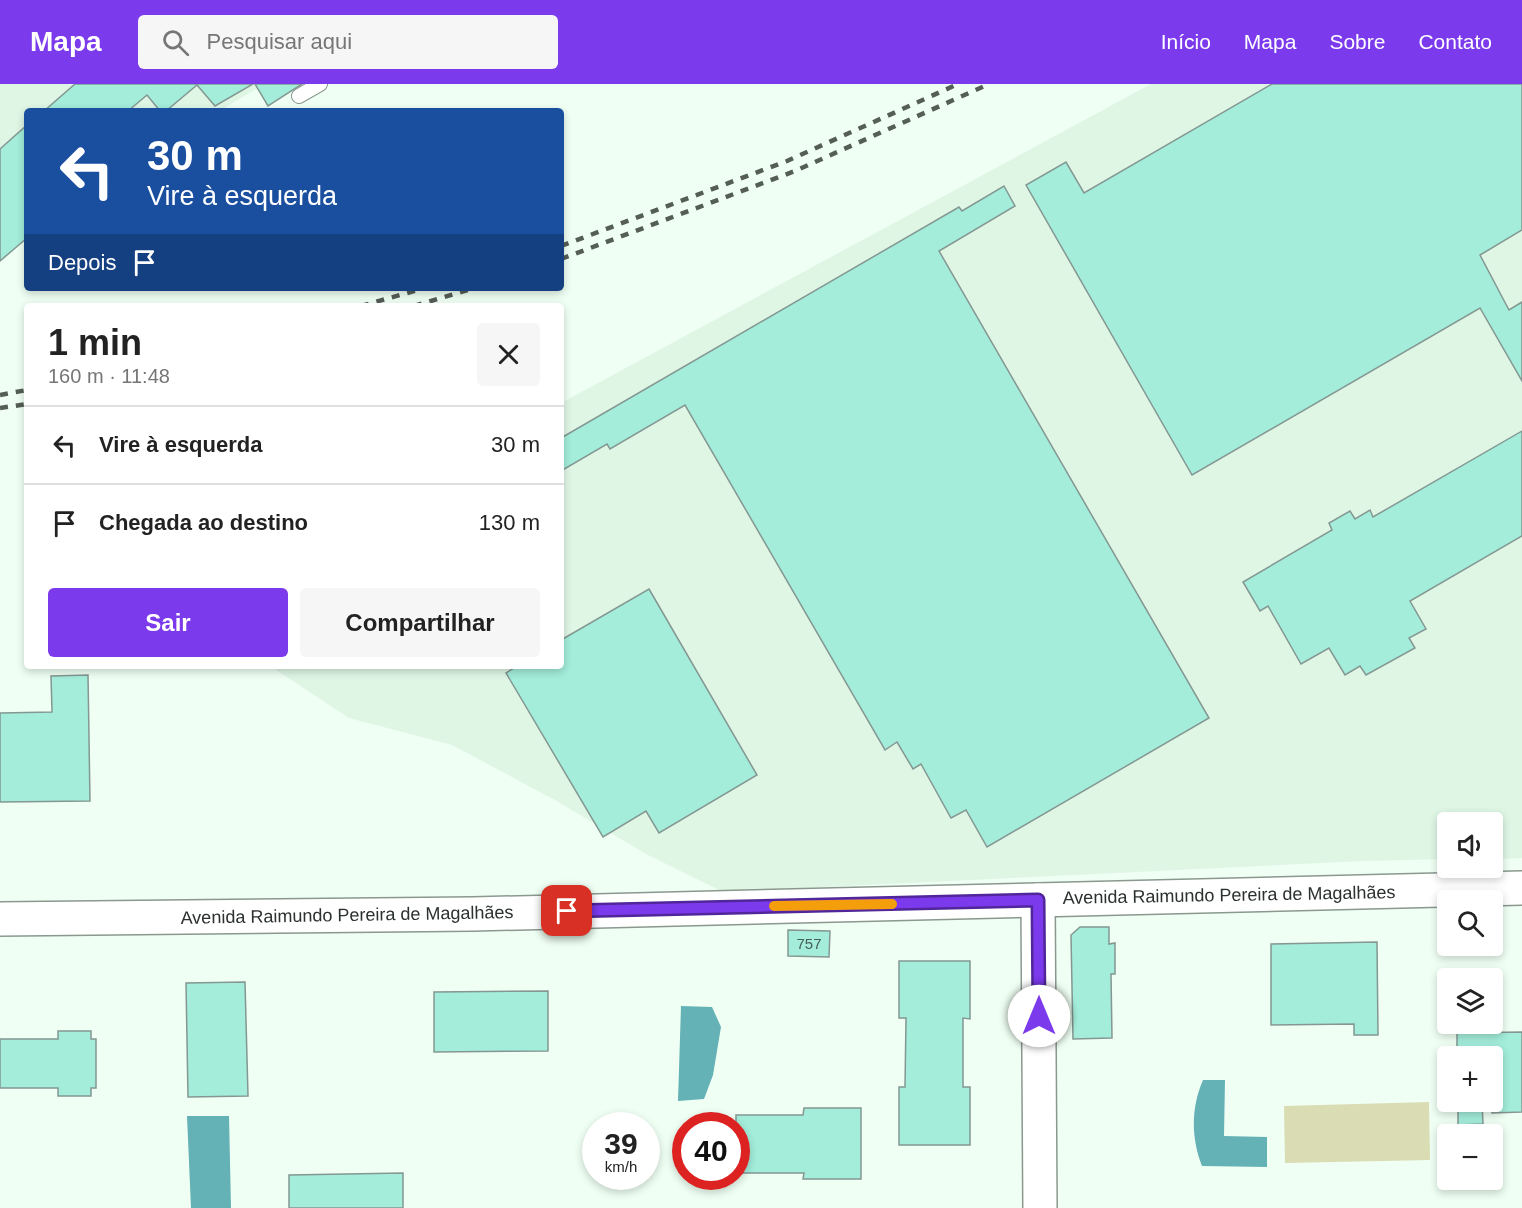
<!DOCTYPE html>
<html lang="pt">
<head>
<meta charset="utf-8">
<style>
	:root { --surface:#fff; --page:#f6f6f6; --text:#222; --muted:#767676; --line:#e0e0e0; --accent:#7c3aed }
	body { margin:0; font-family:Helvetica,sans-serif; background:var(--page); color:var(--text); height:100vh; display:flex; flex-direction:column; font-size:22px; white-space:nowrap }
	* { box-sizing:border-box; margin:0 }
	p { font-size:20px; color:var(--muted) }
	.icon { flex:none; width:33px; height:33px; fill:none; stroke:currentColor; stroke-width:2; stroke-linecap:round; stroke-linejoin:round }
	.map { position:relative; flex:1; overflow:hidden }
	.details { position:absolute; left:24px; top:219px; width:540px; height:366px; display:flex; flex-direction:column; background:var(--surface); border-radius:6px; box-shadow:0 3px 9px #0003 }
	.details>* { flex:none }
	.hud { position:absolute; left:24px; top:24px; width:540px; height:183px; border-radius:6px; box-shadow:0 3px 9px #0003; background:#1a4fa0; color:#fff; overflow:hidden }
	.tools { position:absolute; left:1437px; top:728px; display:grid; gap:12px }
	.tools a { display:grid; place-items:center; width:66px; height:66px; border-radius:6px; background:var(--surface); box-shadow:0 3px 9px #0003; font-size:30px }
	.speed { position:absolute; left:582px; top:1028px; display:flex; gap:12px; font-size:30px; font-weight:700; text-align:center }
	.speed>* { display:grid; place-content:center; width:78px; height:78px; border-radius:50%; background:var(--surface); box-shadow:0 3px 9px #0003; line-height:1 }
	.speed small { font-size:15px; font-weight:400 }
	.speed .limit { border:9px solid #d22; background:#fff; color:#111 }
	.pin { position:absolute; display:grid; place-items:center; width:51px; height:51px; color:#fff; margin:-26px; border-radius:12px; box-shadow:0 3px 9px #0006 }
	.me { position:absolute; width:66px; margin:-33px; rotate:0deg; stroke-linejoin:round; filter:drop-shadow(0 0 4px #0008) }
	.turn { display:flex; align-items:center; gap:21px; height:126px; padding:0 24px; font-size:27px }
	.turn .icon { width:78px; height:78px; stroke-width:2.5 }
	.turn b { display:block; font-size:42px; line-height:51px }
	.then { display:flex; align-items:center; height:57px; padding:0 24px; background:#0003; gap:12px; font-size:22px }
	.round { display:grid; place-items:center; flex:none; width:63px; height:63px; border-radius:6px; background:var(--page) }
	.overview { display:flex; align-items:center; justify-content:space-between; height:102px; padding:0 24px }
	h1 { font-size:36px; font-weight:700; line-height:45px }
	.action { display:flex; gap:12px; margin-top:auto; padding:12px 24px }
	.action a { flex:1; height:69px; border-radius:6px; background:var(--accent); color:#fff; font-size:24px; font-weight:700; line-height:69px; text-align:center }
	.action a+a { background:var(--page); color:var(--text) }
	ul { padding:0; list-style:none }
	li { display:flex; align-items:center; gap:18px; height:78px; padding:0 24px; border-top:2px solid var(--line) }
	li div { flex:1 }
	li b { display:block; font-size:22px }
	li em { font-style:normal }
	header { display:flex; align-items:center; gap:36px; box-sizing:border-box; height:84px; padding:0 30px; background:var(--accent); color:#fff }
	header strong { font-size:28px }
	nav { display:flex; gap:33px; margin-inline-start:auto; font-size:21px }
	.search { width:420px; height:54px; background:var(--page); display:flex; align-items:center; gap:15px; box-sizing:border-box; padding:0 21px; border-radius:6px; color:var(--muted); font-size:22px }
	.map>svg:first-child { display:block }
	.built { fill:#dff6e5 }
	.green { fill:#dadcb4 }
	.water { fill:#64b2b6 }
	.building { fill:#a3edda; stroke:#849792; stroke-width:1.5 }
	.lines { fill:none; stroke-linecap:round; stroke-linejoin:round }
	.lane-casing { stroke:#8a988e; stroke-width:16 }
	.secondary-casing { stroke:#8a988e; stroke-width:36 }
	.lane { stroke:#fff; stroke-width:14 }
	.secondary { stroke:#fff; stroke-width:33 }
	.rail { stroke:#555d57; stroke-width:4.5; stroke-dasharray:8 8; stroke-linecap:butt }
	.route-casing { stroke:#51269a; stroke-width:15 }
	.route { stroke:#7c3aed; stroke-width:10 }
	.slow { stroke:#f59e0b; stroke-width:10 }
	.labels { text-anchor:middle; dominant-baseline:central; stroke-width:4.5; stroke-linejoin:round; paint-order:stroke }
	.number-label { font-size:15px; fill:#496058 }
	.street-label { font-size:18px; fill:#2b312d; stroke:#fff }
</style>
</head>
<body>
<header>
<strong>Mapa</strong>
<div class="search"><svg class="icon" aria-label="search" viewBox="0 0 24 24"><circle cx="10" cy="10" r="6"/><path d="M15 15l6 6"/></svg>Pesquisar aqui</div>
<nav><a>Início</a><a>Mapa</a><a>Sobre</a><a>Contato</a></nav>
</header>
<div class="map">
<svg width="1522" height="1124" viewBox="0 0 1522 1124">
	<rect width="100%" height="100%" fill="#effff3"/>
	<g class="built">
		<path d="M 0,0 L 265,0 L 219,27 L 27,27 L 27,140 L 0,156 Z"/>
		<path d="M 1151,0 L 1522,0 L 1522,774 L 1493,775 L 1492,738 L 1448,738 L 1447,775 L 1363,777 L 723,808 L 648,771 L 553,715 L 452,661 L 349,634 L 270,582 L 561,582 L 561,319 Z"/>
	</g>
	<path class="green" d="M 1429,1018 L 1430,1076 L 1285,1079 L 1284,1022 Z"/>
	<g class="water">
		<path d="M 681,922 L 712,923 L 721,943 L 713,991 L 704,1015 L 678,1017 Z"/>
		<path d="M 1203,996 L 1225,996 L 1224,1052 L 1267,1053 L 1267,1083 L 1202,1082 C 1191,1053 1191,1024 1203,996 Z"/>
		<path d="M 187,1032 L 229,1032 L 231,1124 L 191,1124 Z"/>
	</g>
	<g class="building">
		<path d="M 75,0 L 253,0 L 215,22 L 197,1 L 166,27 L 160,27 L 147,11 L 128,27 L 44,27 Z"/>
		<path d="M 255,0 L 302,0 L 268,22 Z"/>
		<path d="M 1272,0 L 1522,0 L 1522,146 L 1480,171 L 1509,226 L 1522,218 L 1522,297 L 1480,224 L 1192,391 L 1026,101 L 1066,78 L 1084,109 Z"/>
		<path d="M 27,41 L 27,154 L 0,177 L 0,65 Z"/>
		<path d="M 1004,102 L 1015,122 L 939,167 L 1209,634 L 987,763 L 966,726 L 951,734 L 921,680 L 913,685 L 897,658 L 885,666 L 685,321 L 610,365 L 607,360 L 561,387 L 561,354 L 959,123 L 962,127 Z"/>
		<path d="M 1522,347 L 1522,452 L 1410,517 L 1426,545 L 1409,554 L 1415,564 L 1366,591 L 1360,582 L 1345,591 L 1329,564 L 1301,580 L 1268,522 L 1260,527 L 1243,498 L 1332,446 L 1329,439 L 1350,427 L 1355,435 L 1370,426 L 1373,433 Z"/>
		<path d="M 649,505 L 757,691 L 659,749 L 646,727 L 603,753 L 506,589 L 517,582 L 561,582 L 561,556 Z"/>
		<path d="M 88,591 L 90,717 L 0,718 L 0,629 L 52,628 L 51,592 Z"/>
		<path d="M 1080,843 L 1109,843 L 1109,860 L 1115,859 L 1115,890 L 1111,890 L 1112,954 L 1073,955 L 1071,851 Z"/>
		<path d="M 788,846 L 830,847 L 829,873 L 788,872 Z"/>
		<path d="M 1377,858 L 1378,951 L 1354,951 L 1354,940 L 1271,941 L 1271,860 Z"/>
		<path d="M 899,877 L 970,877 L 970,935 L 963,934 L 963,1003 L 970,1003 L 970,1061 L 899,1061 L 899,1003 L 905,1003 L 906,934 L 899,934 Z"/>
		<path d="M 245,898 L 248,1012 L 188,1013 L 186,899 Z"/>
		<path d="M 548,907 L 548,967 L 434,968 L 434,908 Z"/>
		<path d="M 58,947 L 91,947 L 91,955 L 96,955 L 96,1004 L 91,1004 L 91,1012 L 58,1012 L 58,1004 L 0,1004 L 0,955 L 58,955 Z"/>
		<path d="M 1522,948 L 1522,1028 L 1492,1029 L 1492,972 L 1457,972 L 1457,949 Z"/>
		<path d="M 1458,1017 L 1482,1017 L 1483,1040 L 1458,1041 Z"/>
		<path d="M 804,1024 L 861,1024 L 861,1095 L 803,1095 L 804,1089 L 736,1089 L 736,1031 L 803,1031 Z"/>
		<path d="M 403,1089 L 403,1124 L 289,1124 L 289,1091 Z"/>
	</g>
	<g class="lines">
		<g class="lane-casing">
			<path id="lane" d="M 299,12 L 320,0"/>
		</g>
		<g class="secondary-casing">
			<g id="secondary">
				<path d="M 1038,816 L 1040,1124"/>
				<path d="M 0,835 L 473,830 L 1522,804"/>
			</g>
		</g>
		<use href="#lane" class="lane"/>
		<use href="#secondary" class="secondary"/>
		<g class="rail">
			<path d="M 561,162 L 787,77 L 958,0"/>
			<path d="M 561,175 L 795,87 L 989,0"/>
			<path d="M 361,222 L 425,204"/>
			<path d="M 414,222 L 475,204"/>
			<path d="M 0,311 L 27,306"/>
			<path d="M 0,324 L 27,320"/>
		</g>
	</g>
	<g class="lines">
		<g class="route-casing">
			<path id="route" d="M 567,827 L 1038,816 L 1039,932"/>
		</g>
		<use href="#route" class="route"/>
		<path class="slow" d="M 774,822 L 892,820"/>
	</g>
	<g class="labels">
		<g class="number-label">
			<text x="809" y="859">757</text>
		</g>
		<g class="street-label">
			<text transform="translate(1229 811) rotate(-1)">Avenida Raimundo Pereira de Magalhães</text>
			<text transform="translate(347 831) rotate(-1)">Avenida Raimundo Pereira de Magalhães</text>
		</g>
	</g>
</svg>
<div class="tools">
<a><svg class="icon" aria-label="sound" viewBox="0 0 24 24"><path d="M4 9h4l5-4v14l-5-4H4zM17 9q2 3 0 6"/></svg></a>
<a><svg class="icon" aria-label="search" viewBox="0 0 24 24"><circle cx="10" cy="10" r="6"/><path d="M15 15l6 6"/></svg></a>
<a><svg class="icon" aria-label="layers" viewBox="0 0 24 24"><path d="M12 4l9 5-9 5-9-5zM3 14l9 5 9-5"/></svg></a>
<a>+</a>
<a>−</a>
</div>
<div class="speed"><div>39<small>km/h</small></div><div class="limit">40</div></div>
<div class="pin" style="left:567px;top:827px;background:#d93025"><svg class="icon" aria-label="arrive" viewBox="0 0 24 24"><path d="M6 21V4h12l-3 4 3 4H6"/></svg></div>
<svg class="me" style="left:1039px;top:932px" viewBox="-20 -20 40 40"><circle r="19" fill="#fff"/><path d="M0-13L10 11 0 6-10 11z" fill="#7c3aed"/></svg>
<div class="hud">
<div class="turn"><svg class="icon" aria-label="left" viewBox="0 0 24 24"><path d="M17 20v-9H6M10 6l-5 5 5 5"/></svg><div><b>30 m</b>Vire à esquerda</div></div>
<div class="then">Depois<svg class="icon" aria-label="arrive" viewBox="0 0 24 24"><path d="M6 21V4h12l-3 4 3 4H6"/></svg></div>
</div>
<section class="details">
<div class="overview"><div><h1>1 min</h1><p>160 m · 11:48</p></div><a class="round"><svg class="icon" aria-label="close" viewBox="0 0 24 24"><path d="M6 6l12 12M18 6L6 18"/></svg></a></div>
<ul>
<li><svg class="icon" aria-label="left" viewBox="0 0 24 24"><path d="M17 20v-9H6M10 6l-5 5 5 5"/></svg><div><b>Vire à esquerda</b></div><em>30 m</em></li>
<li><svg class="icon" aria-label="arrive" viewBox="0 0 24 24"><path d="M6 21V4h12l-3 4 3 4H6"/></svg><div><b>Chegada ao destino</b></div><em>130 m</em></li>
</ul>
<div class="action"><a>Sair</a><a>Compartilhar</a></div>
</section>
</div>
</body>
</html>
